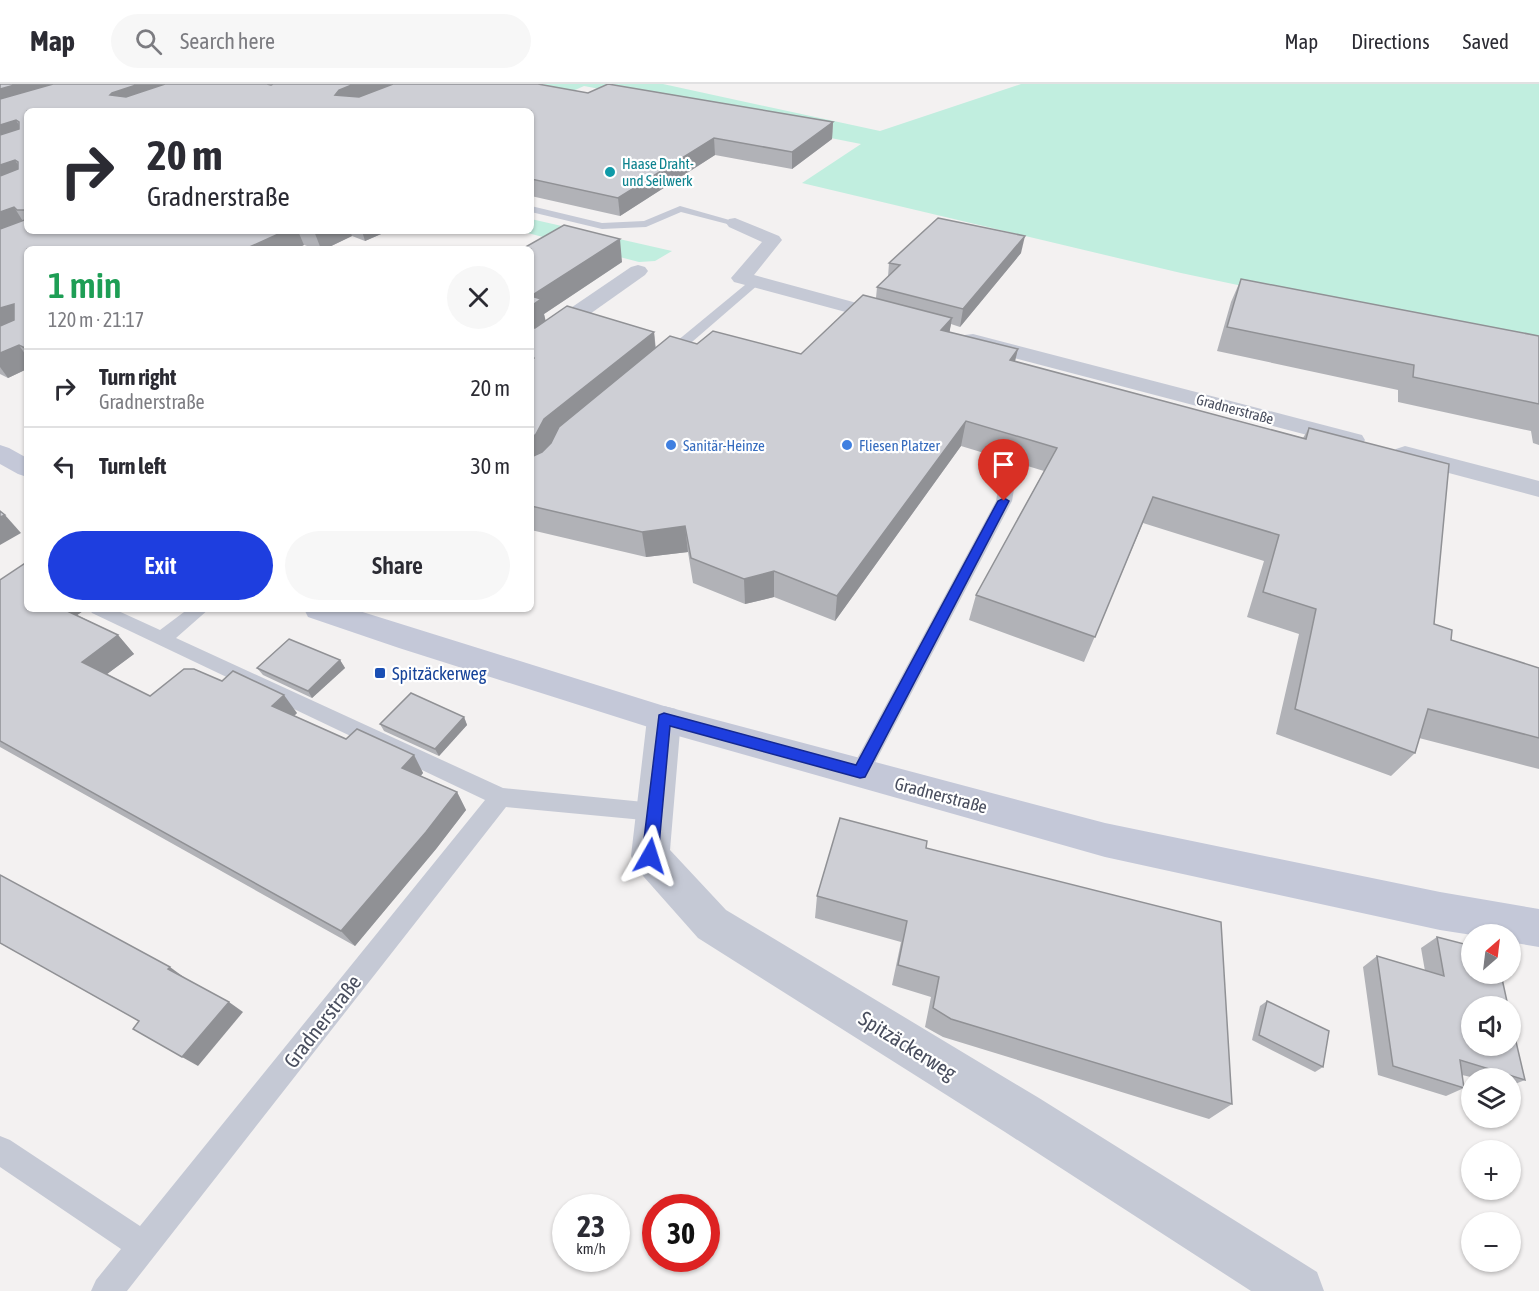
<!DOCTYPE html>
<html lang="en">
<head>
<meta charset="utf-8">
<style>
	:root { --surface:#fff; --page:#f7f7f7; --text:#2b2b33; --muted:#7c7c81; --line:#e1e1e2; --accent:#1e3edf }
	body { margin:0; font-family:"Asap Condensed",sans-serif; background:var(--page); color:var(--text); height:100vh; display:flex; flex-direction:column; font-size:22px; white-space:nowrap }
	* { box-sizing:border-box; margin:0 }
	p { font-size:20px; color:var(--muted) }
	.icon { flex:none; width:33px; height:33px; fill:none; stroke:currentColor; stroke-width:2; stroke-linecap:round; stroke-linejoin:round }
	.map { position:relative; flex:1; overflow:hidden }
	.details { position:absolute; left:24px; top:162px; width:510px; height:366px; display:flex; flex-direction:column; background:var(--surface); border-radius:9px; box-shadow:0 2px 4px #0004 }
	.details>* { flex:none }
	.hud { position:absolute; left:24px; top:24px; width:510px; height:126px; border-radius:9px; box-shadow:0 2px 4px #0004; background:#fff; color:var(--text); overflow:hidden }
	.needle { width:39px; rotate:28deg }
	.tools { position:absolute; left:1461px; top:840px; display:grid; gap:12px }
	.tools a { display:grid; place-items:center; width:60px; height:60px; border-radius:50%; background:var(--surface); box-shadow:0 2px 4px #0004; font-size:30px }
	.speed { position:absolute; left:552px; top:1110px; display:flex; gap:12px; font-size:30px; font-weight:700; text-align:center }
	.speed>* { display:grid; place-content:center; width:78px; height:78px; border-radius:50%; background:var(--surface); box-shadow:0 2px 4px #0004; line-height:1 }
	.speed small { font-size:15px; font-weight:400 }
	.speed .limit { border:9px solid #d22; background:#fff; color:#111 }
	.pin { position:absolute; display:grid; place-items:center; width:51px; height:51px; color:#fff; margin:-62px -26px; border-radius:50% 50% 50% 0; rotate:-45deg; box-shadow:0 0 6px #0007 }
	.pin .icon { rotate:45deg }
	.me { position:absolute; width:66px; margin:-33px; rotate:6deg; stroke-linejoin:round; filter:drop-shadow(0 0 4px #0008) }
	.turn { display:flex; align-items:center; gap:21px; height:126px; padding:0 24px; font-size:27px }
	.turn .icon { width:78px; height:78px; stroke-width:2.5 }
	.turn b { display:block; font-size:42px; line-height:51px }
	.round { display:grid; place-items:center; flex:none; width:63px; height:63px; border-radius:32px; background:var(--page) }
	.head { display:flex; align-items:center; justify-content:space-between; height:102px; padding:0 24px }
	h1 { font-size:36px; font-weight:600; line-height:45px; color:#1e9e55 }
	.action { display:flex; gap:12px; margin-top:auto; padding:12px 24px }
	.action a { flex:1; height:69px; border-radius:36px; background:var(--accent); color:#fff; font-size:24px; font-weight:600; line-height:69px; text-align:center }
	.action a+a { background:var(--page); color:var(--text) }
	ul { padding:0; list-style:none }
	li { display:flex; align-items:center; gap:18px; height:78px; padding:0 24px; border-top:2px solid var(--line) }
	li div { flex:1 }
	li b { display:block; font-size:22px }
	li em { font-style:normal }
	header { display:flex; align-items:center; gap:36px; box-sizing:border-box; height:84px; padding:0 30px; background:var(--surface); border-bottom:2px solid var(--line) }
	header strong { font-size:28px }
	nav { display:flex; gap:33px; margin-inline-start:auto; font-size:21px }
	.search { width:420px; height:54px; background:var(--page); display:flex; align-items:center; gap:15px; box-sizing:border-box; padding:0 21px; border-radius:33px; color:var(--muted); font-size:22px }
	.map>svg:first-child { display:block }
	.green { fill:#c1eedf }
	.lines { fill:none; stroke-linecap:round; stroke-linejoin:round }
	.lane { fill:#c5c9d5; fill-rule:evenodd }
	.street { fill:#c5c9d5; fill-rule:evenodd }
	.secondary { fill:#c4c8d8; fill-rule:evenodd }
	.wall { fill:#b1b2b7 }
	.shaded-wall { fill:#909195 }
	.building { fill:#cecfd5; stroke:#909195; stroke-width:1.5 }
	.route { fill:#1e3edf; stroke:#142891; stroke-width:1.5 }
	.culture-dot { fill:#0f9aa8; stroke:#fff; stroke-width:2 }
	.shop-dot { fill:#3f7fe0; stroke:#fff; stroke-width:2 }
	.transit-dot { fill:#1a4fb4; stroke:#fff; stroke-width:2 }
	.labels { text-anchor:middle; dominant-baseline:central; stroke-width:4.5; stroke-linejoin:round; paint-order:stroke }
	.far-culture-label { font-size:15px; fill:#0d838f; stroke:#fff; text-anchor:start }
	.far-street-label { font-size:15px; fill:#494e5e; stroke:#fff }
	.far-shop-label { font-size:15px; fill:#366cbe; stroke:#fff; text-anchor:start }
	.transit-label { font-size:18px; fill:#164399; stroke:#fff; text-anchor:start }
	.street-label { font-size:18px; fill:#494e5e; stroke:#fff }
	.near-street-label { font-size:21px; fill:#494e5e; stroke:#fff }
</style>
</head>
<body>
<header>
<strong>Map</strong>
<div class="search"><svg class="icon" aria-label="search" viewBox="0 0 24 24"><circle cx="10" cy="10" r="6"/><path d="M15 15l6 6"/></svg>Search here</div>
<nav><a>Map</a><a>Directions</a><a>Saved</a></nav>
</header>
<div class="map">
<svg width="1539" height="1207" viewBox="0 0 1539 1207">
	<rect width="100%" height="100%" fill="#f3f1f1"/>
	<g class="green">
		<path d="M 497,0 L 663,0 L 880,47 L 1021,0 L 1539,0 L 1539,265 L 1181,189 L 802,99 L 861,60 L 780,44 L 785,40 L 584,2 L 566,10 Z"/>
		<path d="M 531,135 L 672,167 L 655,177 L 639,178 L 520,147 L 531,147 Z"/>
	</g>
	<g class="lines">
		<g class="lane">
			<path d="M 531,122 L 602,139 L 644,137 L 680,122 L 740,139 L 735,142 L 681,128 L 646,143 L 602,145 L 531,128 Z"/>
			<path d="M 755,195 L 761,198 L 759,200 L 670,277 L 660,277 L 658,274 L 660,271 L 751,196 Z"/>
			<path d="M 1009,383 L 1017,388 L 1012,417 L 867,694 L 860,697 L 853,694 L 849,688 L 853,682 L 996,417 L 1001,388 Z"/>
			<path d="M 89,525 L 114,525 L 160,546 L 188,525 L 209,525 L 176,554 L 503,704 L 654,719 L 662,721 L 665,728 L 662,735 L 654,737 L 506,723 L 127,1207 L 91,1207 L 96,1196 L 121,1165 L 0,1083 L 0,1052 L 10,1056 L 140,1142 L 485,716 L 92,529 Z"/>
		</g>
		<g class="street">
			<path d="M 735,134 L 779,152 L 782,156 L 754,191 L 901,231 L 904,235 L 901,239 L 894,241 L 734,198 L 731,194 L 762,158 L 729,143 L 726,139 L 729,135 Z"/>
			<path d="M 638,181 L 645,183 L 648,187 L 645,191 L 539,266 L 531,268 L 531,251 L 631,183 Z"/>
			<path d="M 973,250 L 1362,351 L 1365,356 L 1362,361 L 1353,363 L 965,261 L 962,256 L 965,251 Z"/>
			<path d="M 1405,362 L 1539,397 L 1539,413 L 1396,375 L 1392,370 L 1396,365 Z"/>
			<path d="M 664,622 L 676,625 L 681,635 L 670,766 L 726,826 L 1039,1014 L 1317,1188 L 1324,1207 L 1251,1207 L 1005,1048 L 698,854 L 636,784 L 631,772 L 647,635 L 652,625 Z"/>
		</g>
		<g class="secondary">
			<path d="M 0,361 L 9,364 L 27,374 L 27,393 L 18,390 L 0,380 Z"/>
			<path d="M 304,525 L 353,525 L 664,622 L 1105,739 L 1440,808 L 1539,825 L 1539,863 L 1510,858 L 1510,850 L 1472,851 L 1440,846 L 1105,773 L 664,648 L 399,564 L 308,533 Z"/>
		</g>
	</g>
	<g class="wall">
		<path d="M 0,0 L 538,0 L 588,9 L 608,0 L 833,38 L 832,55 L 792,85 L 715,71 L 620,132 L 531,112 L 531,27 L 27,27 L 27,147 L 388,147 L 365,157 L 352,152 L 325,165 L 316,165 L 304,161 L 296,165 L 27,165 L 27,285 L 8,294 L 0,290 Z"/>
		<path d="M 531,165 L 622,178 L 544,230 L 545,237 L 654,248 L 656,265 L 697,260 L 801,270 L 876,214 L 877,203 L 888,193 L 889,179 L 1021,169 L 960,243 L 951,240 L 949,248 L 1015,278 L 1303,354 L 1309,344 L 1434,540 L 1451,556 L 1539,584 L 1539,685 L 1419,654 L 1415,669 L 1391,692 L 1276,650 L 1299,550 L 1247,533 L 1264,477 L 1143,439 L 1084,578 L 969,536 L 976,511 L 1044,387 L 961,362 L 835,537 L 774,513 L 745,520 L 693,499 L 688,468 L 646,473 L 531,446 Z"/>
		<path d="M 1241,195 L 1539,252 L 1539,361 L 1533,359 L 1531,347 L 1398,318 L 1398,306 L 1217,267 L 1231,218 Z"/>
		<path d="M 0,496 L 27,525 L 86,525 L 77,531 L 118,551 L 134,570 L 107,590 L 150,612 L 222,597 L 297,629 L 294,632 L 346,655 L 414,671 L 423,689 L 421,692 L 457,708 L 466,726 L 436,765 L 355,862 L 0,663 Z"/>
		<path d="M 340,576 L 345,584 L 312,614 L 263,591 L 257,584 Z"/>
		<path d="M 464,633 L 467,641 L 439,672 L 384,647 L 380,640 Z"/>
		<path d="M 926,764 L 1232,1020 L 1209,1035 L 943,953 L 925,943 L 931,913 L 892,901 L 901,858 L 815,834 L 817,812 Z"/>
		<path d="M 1437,853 L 1525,996 L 1510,1002 L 1510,994 L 1475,994 L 1462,991 L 1464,1004 L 1446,1012 L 1378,991 L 1363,883 L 1377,872 L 1425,887 L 1421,864 Z"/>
		<path d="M 1267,917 L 1323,983 L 1315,988 L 1252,956 L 1260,922 Z"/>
	</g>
	<g class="shaded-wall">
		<path d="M 18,0 L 86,0 L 0,24 L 0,5 Z"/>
		<path d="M 139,0 L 194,0 L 119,27 L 110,11 L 112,9 Z"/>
		<path d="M 354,0 L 402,0 L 341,27 L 335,11 L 339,6 Z"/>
		<path d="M 16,36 L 26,53 L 0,62 L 0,41 Z"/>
		<path d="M 833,38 L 832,55 L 792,85 L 792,68 Z"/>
		<path d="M 714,54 L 715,71 L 620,132 L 618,114 Z"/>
		<path d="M 15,76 L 26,94 L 0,104 L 0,81 Z"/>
		<path d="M 14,123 L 26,142 L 0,153 L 0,128 Z"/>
		<path d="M 285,147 L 298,147 L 304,161 L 296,165 L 245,165 Z"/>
		<path d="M 314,147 L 350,147 L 352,152 L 325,165 L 321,165 Z"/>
		<path d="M 362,147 L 388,147 L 365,157 Z"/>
		<path d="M 1025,152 L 1021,169 L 960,243 L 963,225 Z"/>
		<path d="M 620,155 L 622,178 L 544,230 L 546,238 L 531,249 L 531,212 Z"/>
		<path d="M 14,220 L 27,238 L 0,250 L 0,224 Z"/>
		<path d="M 952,234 L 948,257 L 941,246 Z"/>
		<path d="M 654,248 L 656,272 L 531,385 L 531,355 L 544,335 Z"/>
		<path d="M 19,261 L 27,273 L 27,285 L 8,294 L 0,283 L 0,269 Z"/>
		<path d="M 1018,265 L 1012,290 L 1010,276 Z"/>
		<path d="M 966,337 L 961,362 L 835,537 L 837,512 Z"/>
		<path d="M 5,431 L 21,449 L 0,461 L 0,433 Z"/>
		<path d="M 685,442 L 688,468 L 646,473 L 642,448 Z"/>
		<path d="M 774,487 L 774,513 L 745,520 L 744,495 Z"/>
		<path d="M 56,525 L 86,525 L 67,538 Z"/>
		<path d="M 118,551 L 134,570 L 99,596 L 82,578 Z"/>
		<path d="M 340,576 L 345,584 L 312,614 L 308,607 Z"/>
		<path d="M 284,611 L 297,629 L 285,640 L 272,622 Z"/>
		<path d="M 464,633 L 467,641 L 439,672 L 435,665 Z"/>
		<path d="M 414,671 L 423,689 L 412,701 L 402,684 Z"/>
		<path d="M 457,708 L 466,726 L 436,765 L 355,862 L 341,847 Z"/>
		<path d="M 170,883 L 185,894 L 168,885 Z"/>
		<path d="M 229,918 L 243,928 L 198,982 L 182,973 Z"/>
	</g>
	<g class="building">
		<path d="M 0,0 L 18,0 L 0,5 Z"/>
		<path d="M 53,0 L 139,0 L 112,9 L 110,11 L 126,13 L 165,0 L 267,0 L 271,1 L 273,0 L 354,0 L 339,6 L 335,11 L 359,13 L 393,0 L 538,0 L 588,9 L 608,0 L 833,38 L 792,68 L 714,54 L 618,114 L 531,95 L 531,27 L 27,27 L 27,126 L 17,126 L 14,123 L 0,128 L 0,92 L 18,85 L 18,78 L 15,76 L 0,81 L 0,51 L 19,45 L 19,38 L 16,36 L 0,41 L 0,15 Z"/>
		<path d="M 938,134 L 1025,152 L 963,225 L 877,203 L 900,181 L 889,179 Z"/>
		<path d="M 27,135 L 27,147 L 285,147 L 245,165 L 27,165 L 27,265 L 19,261 L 0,269 L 0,242 L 14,236 L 14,220 L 0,224 L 0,145 Z"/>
		<path d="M 564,141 L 620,155 L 531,212 L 541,215 L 531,222 L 531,165 L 522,165 Z"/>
		<path d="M 1241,195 L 1539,252 L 1539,320 L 1413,293 L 1414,281 L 1227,243 Z"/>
		<path d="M 863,211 L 952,234 L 941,246 L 1018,265 L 1010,276 L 1306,355 L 1309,344 L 1449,380 L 1434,540 L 1452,546 L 1451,556 L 1539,584 L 1539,654 L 1428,625 L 1415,669 L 1295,625 L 1316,525 L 1263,508 L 1279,451 L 1153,413 L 1095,553 L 976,511 L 1057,364 L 966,337 L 837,512 L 774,487 L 744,495 L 691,474 L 685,442 L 642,448 L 531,422 L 531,373 L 542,368 L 551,359 L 559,343 L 670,252 L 697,260 L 713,247 L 801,270 Z"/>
		<path d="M 567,222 L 654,248 L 544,335 L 536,350 L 531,355 L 531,276 L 534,274 L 531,270 L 531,244 L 535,244 Z"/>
		<path d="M 0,427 L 5,431 L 0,433 Z"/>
		<path d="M 27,478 L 27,525 L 63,525 L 118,551 L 82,578 L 150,612 L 184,585 L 194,585 L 222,597 L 233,587 L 284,611 L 272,622 L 346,655 L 357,645 L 414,671 L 402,684 L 457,708 L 426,748 L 341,847 L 0,657 L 0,496 Z"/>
		<path d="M 289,555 L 340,576 L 308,607 L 257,584 Z"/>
		<path d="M 411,609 L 464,633 L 435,665 L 380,640 Z"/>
		<path d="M 840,734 L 927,757 L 926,764 L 1221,838 L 1232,1020 L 951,935 L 933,924 L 939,893 L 898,881 L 907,837 L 817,812 Z"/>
		<path d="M 0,791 L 170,883 L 168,885 L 229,918 L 182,973 L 133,945 L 139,937 L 0,859 Z"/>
		<path d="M 1437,853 L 1472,862 L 1472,890 L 1501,890 L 1508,922 L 1472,922 L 1472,962 L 1510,962 L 1510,932 L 1525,996 L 1460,976 L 1464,1004 L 1393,982 L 1377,872 L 1444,892 Z"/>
		<path d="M 1267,917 L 1329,947 L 1323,983 L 1259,951 Z"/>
	</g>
	<path class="route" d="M 1004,414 L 1009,417 L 865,693 L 860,694 L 670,642 L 658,772 L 655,777 L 650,779 L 644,777 L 642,772 L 659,631 L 664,629 L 856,681 L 998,417 Z"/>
	<circle class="culture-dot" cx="610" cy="88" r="6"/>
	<g class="shop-dot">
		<circle cx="671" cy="361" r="6"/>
		<circle cx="847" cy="361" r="6"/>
	</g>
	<rect class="transit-dot" x="374" y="583" width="12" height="12" rx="3"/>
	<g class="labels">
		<g class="far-culture-label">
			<text x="622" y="79">Haase Draht-<tspan x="622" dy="17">und Seilwerk</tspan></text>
		</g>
		<g class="far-street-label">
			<text transform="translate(1235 325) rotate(15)">Gradnerstraße</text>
		</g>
		<g class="far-shop-label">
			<text x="683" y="361">Sanitär-Heinze</text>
			<text x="859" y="361">Fliesen Platzer</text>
		</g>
		<g class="transit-label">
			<text x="392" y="589">Spitzäckerweg</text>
		</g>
		<g class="street-label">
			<text transform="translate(941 711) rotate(15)">Gradnerstraße</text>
		</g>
		<g class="near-street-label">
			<text transform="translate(322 937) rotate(-52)">Gradnerstraße</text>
			<text transform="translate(908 961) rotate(32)">Spitzäckerweg</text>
		</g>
	</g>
</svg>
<div class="tools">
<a><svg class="needle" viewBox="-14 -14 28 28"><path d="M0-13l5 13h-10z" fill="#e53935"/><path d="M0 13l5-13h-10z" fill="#7c7c81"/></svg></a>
<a><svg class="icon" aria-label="sound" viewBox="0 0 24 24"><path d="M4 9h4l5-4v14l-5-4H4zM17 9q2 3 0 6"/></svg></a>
<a><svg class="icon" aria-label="layers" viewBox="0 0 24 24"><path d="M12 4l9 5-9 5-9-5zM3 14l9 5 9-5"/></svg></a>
<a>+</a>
<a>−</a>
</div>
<div class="speed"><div>23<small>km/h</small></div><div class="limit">30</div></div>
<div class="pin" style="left:1004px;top:417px;background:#d93025"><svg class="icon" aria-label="arrive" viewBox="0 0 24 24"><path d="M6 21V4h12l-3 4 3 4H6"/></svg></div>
<svg class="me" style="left:650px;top:772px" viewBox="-20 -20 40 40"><path d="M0-17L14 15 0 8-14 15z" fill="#1e3edf" stroke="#fff" stroke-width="4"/></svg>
<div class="hud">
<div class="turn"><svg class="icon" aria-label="right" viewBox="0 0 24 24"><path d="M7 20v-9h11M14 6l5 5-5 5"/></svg><div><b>20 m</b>Gradnerstraße</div></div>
</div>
<section class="details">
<div class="head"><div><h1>1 min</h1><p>120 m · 21:17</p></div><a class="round"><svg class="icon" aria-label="close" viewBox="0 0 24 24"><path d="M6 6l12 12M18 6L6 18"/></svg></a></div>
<ul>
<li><svg class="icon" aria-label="right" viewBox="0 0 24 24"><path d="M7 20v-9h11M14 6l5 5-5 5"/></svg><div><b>Turn right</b><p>Gradnerstraße</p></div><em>20 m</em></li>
<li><svg class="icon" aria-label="left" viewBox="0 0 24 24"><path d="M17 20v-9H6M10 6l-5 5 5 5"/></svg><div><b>Turn left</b></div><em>30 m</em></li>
</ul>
<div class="action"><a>Exit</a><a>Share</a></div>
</section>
</div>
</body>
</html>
